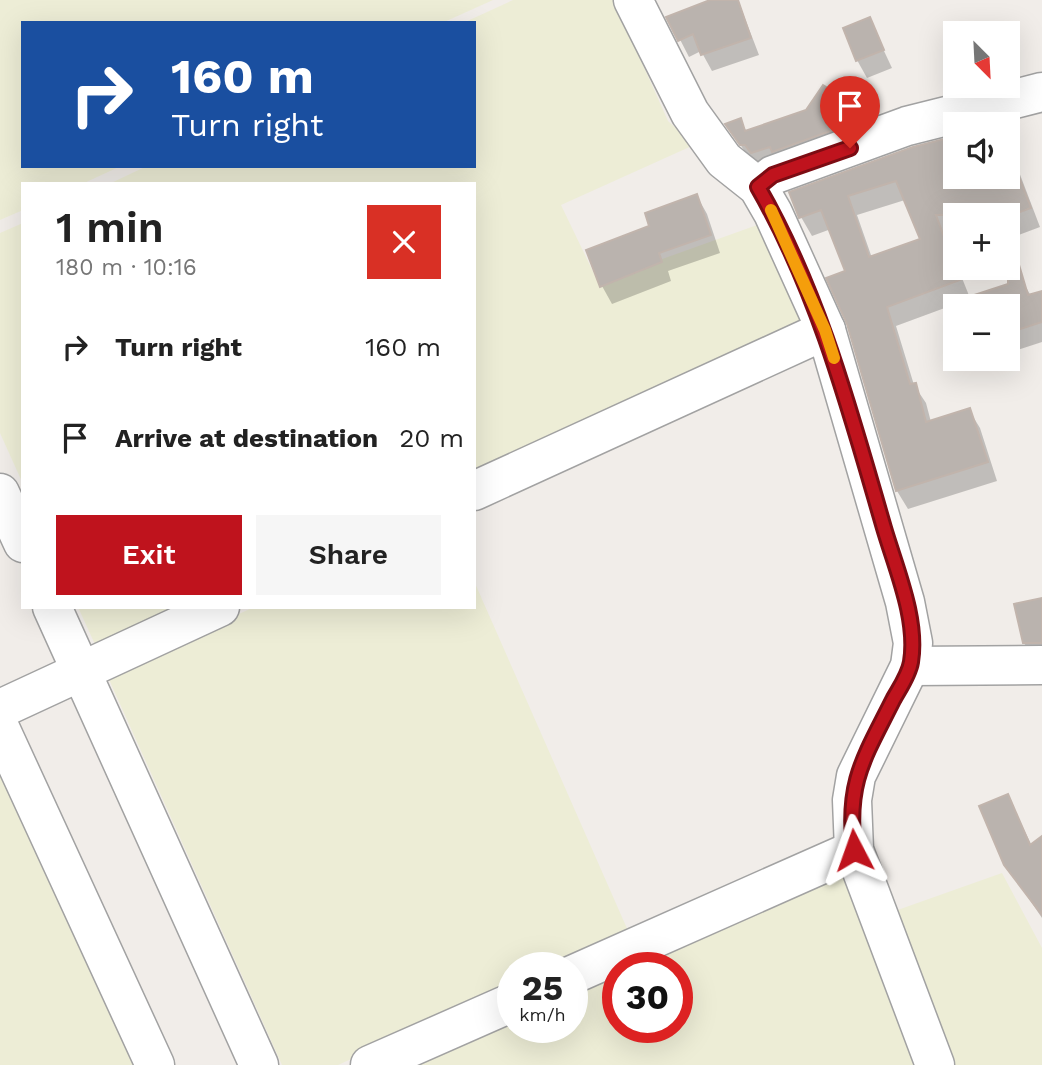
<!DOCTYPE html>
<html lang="en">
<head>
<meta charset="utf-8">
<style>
	:root { --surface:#fff; --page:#f6f6f6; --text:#222; --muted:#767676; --accent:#bf131d }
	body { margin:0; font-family:"Work Sans",sans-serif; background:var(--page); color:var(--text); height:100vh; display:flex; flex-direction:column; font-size:26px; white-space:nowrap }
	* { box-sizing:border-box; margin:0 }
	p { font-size:23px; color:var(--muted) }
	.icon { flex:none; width:38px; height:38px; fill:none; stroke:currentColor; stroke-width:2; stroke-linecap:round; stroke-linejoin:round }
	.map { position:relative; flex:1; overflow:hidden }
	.sheet { position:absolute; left:21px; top:182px; width:455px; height:427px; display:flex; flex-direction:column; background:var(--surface); border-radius:0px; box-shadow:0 7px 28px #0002 }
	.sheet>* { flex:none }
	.top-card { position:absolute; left:21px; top:21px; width:455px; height:147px; border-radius:0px; box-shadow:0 7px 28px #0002; background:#1a4fa0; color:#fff; overflow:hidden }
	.needle { width:46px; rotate:156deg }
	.fabs { position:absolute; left:943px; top:21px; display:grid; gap:14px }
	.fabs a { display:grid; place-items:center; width:77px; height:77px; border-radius:0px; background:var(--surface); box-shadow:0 7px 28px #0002; font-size:35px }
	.speed { position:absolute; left:497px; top:952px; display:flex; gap:14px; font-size:35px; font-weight:700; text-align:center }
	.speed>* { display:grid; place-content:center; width:91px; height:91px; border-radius:50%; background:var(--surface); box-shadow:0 7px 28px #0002; line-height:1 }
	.speed small { font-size:18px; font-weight:400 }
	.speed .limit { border:10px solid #d22; background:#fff; color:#111 }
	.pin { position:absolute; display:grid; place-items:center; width:60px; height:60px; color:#fff; margin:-72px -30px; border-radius:50% 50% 50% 0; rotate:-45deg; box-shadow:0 0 7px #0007 }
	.pin .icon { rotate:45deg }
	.me { position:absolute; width:77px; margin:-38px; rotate:356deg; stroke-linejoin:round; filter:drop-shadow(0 0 5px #0008) }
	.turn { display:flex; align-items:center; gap:24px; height:147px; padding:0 35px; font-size:32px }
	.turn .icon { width:91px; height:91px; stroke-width:2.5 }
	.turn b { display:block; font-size:49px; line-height:60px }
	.round { display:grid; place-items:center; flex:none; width:74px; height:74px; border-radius:0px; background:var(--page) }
	.head { display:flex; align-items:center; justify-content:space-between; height:119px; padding:0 35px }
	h1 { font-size:42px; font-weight:600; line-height:52px }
	.primary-button { display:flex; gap:14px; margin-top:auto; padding:14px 35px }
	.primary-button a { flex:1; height:80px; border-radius:0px; background:var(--accent); color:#fff; font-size:28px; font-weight:600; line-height:80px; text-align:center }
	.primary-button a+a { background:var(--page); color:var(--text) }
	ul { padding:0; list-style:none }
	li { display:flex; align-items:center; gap:21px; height:91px; padding:0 35px }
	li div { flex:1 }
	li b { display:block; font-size:26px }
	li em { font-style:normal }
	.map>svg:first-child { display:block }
	.farmland { fill:#ededd6; fill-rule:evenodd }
	.shadow { fill:#0003; fill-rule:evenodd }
	.building { fill:#bab3ae; stroke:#c1b4ac; stroke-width:2; fill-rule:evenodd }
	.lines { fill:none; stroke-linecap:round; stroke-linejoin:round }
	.minor-casing { stroke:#a2a2a2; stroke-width:41 }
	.minor { stroke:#fff; stroke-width:38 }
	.route-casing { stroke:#7c0c13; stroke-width:18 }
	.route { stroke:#bf131d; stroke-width:12 }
	.slow { stroke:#f59e0b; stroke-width:12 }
</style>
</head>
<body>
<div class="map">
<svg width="1042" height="1065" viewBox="0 0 1042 1065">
	<rect width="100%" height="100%" fill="#f1ede9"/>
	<g class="farmland">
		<path d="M 0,0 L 493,0 L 442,23 L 23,23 L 23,166 L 121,166 L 82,184 L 23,184 L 23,210 L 0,220 Z"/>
		<path d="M 513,0 L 614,0 L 668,121 L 694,145 L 561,205 L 598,282 L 760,224 L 808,328 L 474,480 L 474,184 L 109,184 L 147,166 L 474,166 L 474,23 L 463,23 Z"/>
		<path d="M 23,223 L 23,484 L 0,433 L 0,233 Z"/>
		<path d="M 474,581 L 629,933 L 552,968 L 513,968 L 513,986 L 338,1065 L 282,1065 L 107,675 L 254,607 L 474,607 Z"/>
		<path d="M 78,607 L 194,607 L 98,651 Z"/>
		<path d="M 0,757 L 138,1065 L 0,1065 Z"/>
		<path d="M 850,868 L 922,1065 L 398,1065 L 513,1013 L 513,1027 L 572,1027 L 572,986 ZM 618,968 L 677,968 L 677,1027 L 618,1027 Z"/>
		<path d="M 1002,873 L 1042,948 L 1042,1065 L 949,1065 L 892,912 Z"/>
	</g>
	<g class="shadow">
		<path d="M 717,0 L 738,0 L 759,55 L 712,71 L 701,51 L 689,57 L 669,18 Z"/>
		<path d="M 869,19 L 892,68 L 867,78 L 857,60 Z"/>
		<path d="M 859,109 L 869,127 L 784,169 L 752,162 L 727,125 L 740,120 L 747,132 Z"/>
		<path d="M 1008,143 L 1040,227 L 1008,239 L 1008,215 L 956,215 L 956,268 L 958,268 L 970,298 L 1023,282 L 1031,296 L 1042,293 L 1042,342 L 1008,353 L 1008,306 L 962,306 L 961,302 L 896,326 L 914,385 L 926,403 L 931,422 L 969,410 L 980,428 L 997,481 L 908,509 L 897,491 L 849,323 L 847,272 L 831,229 L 812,236 L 801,217 L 914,149 L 956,177 L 1008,177 ZM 905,200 L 922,240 L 872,258 L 857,215 Z"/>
		<path d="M 697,196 L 707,214 L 720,253 L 668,271 L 671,281 L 612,304 L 602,286 Z"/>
		<path d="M 1042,600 L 1042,661 L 1035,661 L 1024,643 Z"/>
		<path d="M 1008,796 L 1032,846 L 1042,838 L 1042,918 L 1005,864 Z"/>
	</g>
	<g class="building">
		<path d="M 710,0 L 738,0 L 751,38 L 701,55 L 693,34 L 678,41 L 666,17 Z"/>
		<path d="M 870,17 L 884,50 L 856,61 L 843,28 Z"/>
		<path d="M 823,85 L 860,108 L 850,124 L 772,152 L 770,147 L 751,153 L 745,145 L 740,145 L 725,124 L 741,118 L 745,131 L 806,110 Z"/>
		<path d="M 956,136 L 956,177 L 1019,177 L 1031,208 L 1012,215 L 936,215 L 960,280 L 887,307 L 910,384 L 916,383 L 926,422 L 970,408 L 988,462 L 896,491 L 847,324 L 826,278 L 845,271 L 821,210 L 799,218 L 789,192 L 913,147 ZM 896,181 L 920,239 L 869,257 L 848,196 Z"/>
		<path d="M 697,194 L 711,235 L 659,253 L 662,262 L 600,287 L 586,250 L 649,226 L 645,213 Z"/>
		<path d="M 1014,248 L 1028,295 L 1042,291 L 1042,322 L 1008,333 L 1008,306 L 957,306 L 956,301 L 1008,284 L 1008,249 Z"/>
		<path d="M 1042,598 L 1042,643 L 1023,643 L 1014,604 Z"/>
		<path d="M 1008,794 L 1030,845 L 1042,836 L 1042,915 L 1004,865 L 979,806 Z"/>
	</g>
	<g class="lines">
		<g class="minor-casing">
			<g id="minor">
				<path d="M 633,0 L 690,113 L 724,160 L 758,187 L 773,213 L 826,330 L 905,602 L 913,643 L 910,666 L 856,776 L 852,800 L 854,850 L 935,1065"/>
				<path d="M 758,187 L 773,175 L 907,126 L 1042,92"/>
				<path d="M 474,491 L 826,330"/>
				<path d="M 0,493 L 23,543"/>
				<path d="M 52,607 L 259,1065"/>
				<path d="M 910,666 L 1042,665"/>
				<path d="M 0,709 L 220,607"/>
				<path d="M 0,728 L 155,1065"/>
				<path d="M 572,975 L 854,850"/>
				<path d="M 370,1065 L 513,1002"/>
			</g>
		</g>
		<use href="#minor" class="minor"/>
	</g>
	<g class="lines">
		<g class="route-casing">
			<path id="route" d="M 850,148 L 773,175 L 758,187 C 819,293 850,411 884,528 C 896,569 918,619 911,662 C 909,675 899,689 893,700 C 864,758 846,782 854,850"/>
		</g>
		<use href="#route" class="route"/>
		<path class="slow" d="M 771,210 L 825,330 L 834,358"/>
	</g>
</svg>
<div class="fabs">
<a><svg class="needle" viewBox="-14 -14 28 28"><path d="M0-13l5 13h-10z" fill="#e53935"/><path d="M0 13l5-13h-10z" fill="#767676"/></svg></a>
<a><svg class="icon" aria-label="sound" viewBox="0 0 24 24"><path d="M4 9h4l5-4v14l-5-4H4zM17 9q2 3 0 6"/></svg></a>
<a>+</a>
<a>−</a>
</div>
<div class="speed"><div>25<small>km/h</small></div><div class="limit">30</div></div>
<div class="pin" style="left:850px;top:148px;background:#d93025"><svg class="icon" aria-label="arrive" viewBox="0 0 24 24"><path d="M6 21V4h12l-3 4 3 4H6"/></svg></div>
<svg class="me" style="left:854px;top:850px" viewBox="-20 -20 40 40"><path d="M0-17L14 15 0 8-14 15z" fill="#bf131d" stroke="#fff" stroke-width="4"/></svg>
<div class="top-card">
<div class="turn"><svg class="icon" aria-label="right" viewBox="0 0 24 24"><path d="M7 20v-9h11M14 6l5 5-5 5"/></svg><div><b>160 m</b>Turn right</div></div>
</div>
<section class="sheet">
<div class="head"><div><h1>1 min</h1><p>180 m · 10:16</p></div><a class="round" style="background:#d93025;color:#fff"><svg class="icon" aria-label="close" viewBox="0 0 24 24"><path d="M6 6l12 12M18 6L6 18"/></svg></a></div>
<ul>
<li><svg class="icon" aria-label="right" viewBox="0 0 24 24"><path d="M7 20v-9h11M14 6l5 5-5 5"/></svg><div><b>Turn right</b></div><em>160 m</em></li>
<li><svg class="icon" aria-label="arrive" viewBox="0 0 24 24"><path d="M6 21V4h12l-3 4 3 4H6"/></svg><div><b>Arrive at destination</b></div><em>20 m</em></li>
</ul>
<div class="primary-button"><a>Exit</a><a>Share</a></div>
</section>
</div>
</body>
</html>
